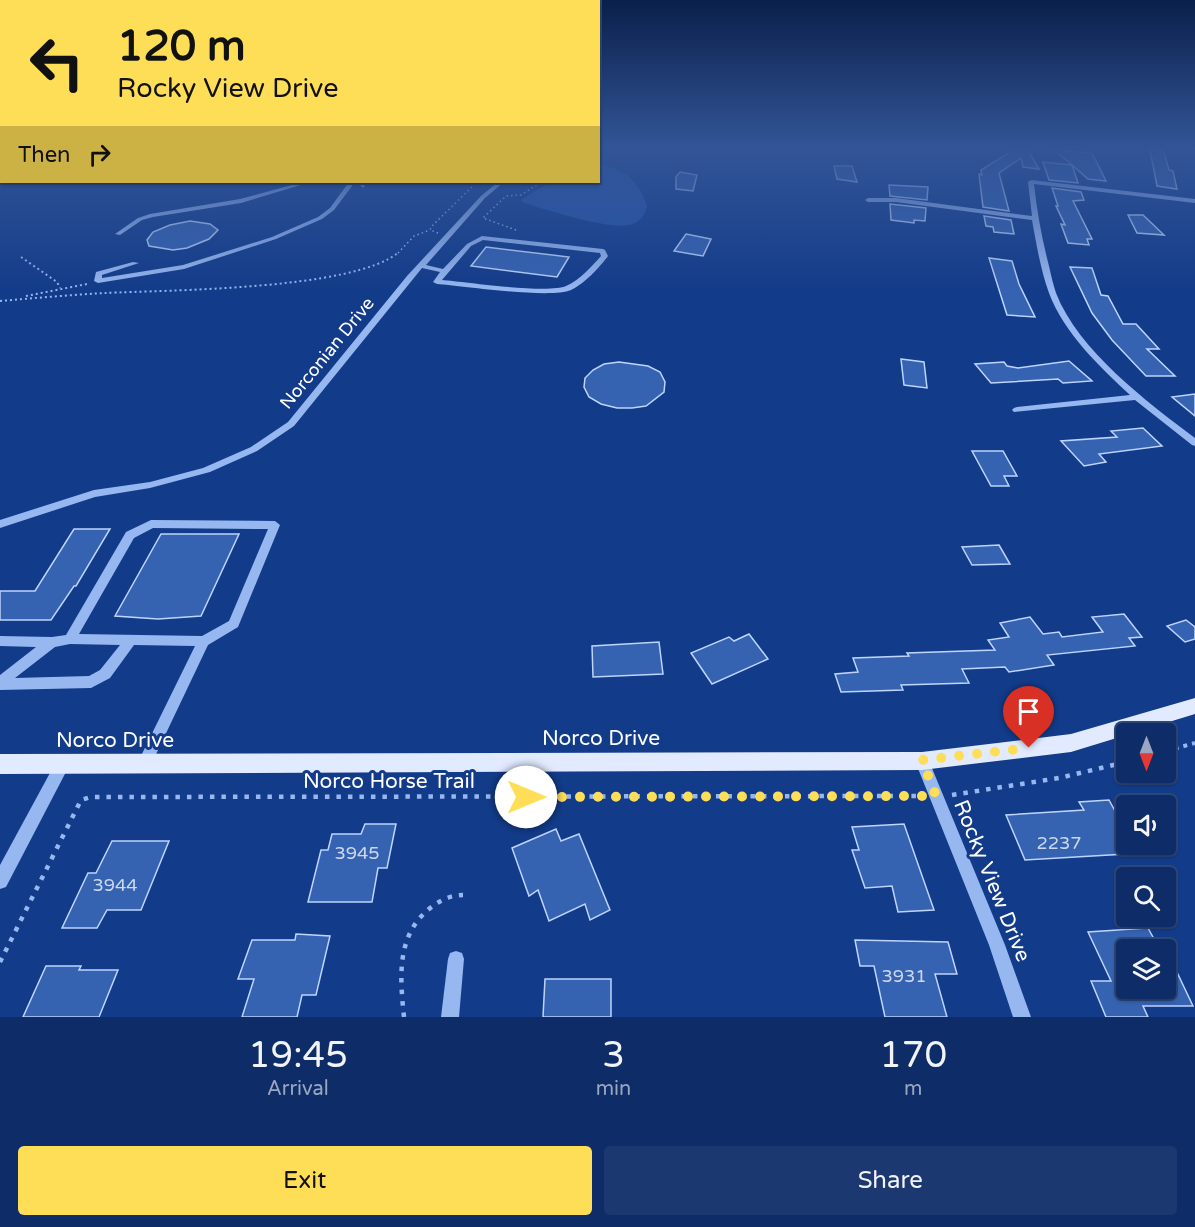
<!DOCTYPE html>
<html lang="en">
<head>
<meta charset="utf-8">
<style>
	:root { --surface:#0e2c67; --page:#1c3870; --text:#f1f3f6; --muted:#9ba7c0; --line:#2e487b; --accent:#ffde57 }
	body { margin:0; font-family:"Varela Round",sans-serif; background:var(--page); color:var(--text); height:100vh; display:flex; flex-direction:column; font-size:22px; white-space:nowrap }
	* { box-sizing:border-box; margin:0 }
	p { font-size:20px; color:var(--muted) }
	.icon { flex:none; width:33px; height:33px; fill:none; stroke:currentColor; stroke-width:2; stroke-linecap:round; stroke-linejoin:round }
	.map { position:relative; height:1017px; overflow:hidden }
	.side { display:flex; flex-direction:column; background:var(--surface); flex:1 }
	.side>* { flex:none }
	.guide { position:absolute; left:0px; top:0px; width:600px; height:183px; box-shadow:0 2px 4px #0004,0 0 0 2px var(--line); background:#ffde57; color:#111; overflow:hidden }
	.needle { width:39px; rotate:180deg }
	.controls { position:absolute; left:1116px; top:723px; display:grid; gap:12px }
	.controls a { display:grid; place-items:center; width:60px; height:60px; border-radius:6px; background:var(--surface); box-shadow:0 2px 4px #0004,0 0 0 2px var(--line); font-size:30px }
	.pin { position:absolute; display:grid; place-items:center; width:51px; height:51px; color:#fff; margin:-62px -26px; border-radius:50% 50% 50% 0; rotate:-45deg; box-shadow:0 0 6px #0007 }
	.pin .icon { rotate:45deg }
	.me { position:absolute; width:66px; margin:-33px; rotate:90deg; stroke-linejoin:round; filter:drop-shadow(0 0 4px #0008) }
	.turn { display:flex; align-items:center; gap:21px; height:126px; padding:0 18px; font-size:27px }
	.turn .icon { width:78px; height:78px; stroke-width:2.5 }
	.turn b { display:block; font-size:42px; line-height:51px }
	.then { display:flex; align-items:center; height:57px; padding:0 18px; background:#0003; gap:12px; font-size:22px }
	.eta { display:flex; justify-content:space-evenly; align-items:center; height:102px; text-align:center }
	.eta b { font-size:36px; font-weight:600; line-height:42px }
	.action { display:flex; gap:12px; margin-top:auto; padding:12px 18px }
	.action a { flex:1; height:69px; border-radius:6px; background:var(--accent); color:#111; font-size:24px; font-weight:600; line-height:69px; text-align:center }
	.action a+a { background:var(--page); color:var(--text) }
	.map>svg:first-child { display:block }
	.green { fill:#2453a8 }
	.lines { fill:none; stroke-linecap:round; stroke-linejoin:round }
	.stream { stroke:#89b0f4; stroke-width:3 }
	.building { fill:#3562b1; stroke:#bed4fc; stroke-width:1.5 }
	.path-far3 { stroke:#97b7f1; stroke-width:1.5; stroke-dasharray:1.5 3; stroke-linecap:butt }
	.path-far2 { stroke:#97b7f1; stroke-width:2; stroke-dasharray:2 3; stroke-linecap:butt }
	.path-far1 { stroke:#97b7f1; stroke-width:4; stroke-dasharray:4 5; stroke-linecap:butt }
	.path { stroke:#97b7f1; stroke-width:4.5; stroke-dasharray:4.5 7; stroke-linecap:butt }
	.minor { fill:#97b7f1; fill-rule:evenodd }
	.major { fill:#e1eaff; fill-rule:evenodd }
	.route { stroke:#ffde57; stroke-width:10; stroke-dasharray:0 18 }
	.labels { text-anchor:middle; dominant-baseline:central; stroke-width:6; stroke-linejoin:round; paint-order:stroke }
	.street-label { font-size:18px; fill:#fff; stroke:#123b89 }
	.near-number-label { font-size:18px; fill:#ccd8ec }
	.near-street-label { font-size:21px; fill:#fff; stroke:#123b89 }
</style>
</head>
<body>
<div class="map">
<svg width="1195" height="1017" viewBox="0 0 1195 1017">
	<rect width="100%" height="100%" fill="#123b89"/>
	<path class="green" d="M 599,164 C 625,169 639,181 647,206 C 645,214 641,221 633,224 C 613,232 544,209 522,202 L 521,200 L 550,182 L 598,182 Z"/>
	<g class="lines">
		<path class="stream" d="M 360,182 L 363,186"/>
	</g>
	<g class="building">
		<path d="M 1013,150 L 1028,150 L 1039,169 L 1023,167 L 1021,158 L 999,173 L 1009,211 L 983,207 L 979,174 L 982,175 L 981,170 Z"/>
		<path d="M 1054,150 L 1092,153 L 1106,181 L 1088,179 L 1072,165 L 1078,183 L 1049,180 L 1043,162 L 1072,165 Z"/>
		<path d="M 1150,150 L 1164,152 L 1169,170 L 1173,171 L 1177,189 L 1157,186 Z"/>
		<path d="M 834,166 L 852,166 L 857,182 L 837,179 Z"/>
		<path d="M 680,172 L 697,175 L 693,191 L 676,189 L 676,177 Z"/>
		<path d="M 889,185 L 928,187 L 927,200 L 890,196 Z"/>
		<path d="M 1052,188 L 1081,192 L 1084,200 L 1073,201 L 1092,239 L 1087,239 L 1089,245 L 1068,243 L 1061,224 L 1065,225 L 1056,206 L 1058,206 Z"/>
		<path d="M 890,204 L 926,208 L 925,221 L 914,220 L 914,223 L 891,220 Z"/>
		<path d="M 1128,215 L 1143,215 L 1164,235 L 1137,233 Z"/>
		<path d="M 984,216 L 1011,220 L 1014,234 L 994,232 L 993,227 L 986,226 Z"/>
		<path d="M 190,221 L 210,224 L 218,230 L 209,239 L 187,248 L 173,250 L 149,246 L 147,240 L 153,232 L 170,225 Z"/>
		<path d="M 686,234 L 711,239 L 703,256 L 674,251 Z"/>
		<path d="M 486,247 L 569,257 L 557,277 L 471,266 Z"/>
		<path d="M 989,258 L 1012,261 L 1019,284 L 1035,317 L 1007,315 Z"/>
		<path d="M 1070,267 L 1092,268 L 1101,295 L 1108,296 L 1123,324 L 1136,324 L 1159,349 L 1147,349 L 1175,376 L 1146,376 L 1112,340 L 1092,313 Z"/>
		<path d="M 901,359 L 924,362 L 927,388 L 904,385 Z"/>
		<path d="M 1069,361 L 1092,381 L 1063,383 L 1058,379 L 991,383 L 975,364 L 1004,362 L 1007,366 L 1018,368 Z"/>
		<path d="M 619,362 L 648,366 L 660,372 L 665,382 L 664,392 L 646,406 L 632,408 L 617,408 L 601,404 L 589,397 L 584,387 L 585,378 L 593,370 L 604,364 Z"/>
		<path d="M 1195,394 L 1195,416 L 1172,397 Z"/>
		<path d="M 1143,428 L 1162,446 L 1099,454 L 1106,462 L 1084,466 L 1061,441 L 1117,437 L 1111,431 Z"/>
		<path d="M 972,451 L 1003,451 L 1017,476 L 1004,476 L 1009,486 L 991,486 Z"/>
		<path d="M 74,529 L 110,529 L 76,586 L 74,586 L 51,620 L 0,620 L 0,591 L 35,591 Z"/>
		<path d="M 161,534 L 239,534 L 201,616 L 158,619 L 115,616 Z"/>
		<path d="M 999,545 L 1010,564 L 972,565 L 962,547 Z"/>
		<path d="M 1124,614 L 1142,637 L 1129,638 L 1135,646 L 1047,655 L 1054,665 L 1009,672 L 1005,667 L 962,669 L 969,683 L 901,685 L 903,690 L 841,692 L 835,674 L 858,672 L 853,658 L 909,656 L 907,653 L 995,650 L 988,640 L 1009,637 L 1000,623 L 1030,617 L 1043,634 L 1059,632 L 1062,637 L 1103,632 L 1092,617 Z"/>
		<path d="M 1186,620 L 1195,627 L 1195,639 L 1185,642 L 1167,626 Z"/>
		<path d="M 749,634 L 768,659 L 712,684 L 691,653 L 729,637 L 734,641 Z"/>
		<path d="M 659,642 L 663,674 L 593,677 L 592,646 Z"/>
		<path d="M 1109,800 L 1126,831 L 1126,854 L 1025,860 L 1006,815 L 1084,810 L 1079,802 Z"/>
		<path d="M 365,824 L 396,824 L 387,868 L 378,868 L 372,902 L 308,902 L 321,850 L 328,850 L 332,834 L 361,834 Z"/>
		<path d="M 904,824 L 934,910 L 898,912 L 892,886 L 865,888 L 852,850 L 859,850 L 852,827 Z"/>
		<path d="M 556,829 L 561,841 L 579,834 L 610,910 L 590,920 L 585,904 L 549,921 L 538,890 L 529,896 L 512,848 Z"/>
		<path d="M 112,841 L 169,841 L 141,910 L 107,910 L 97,928 L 62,928 L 88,873 L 96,873 Z"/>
		<path d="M 1148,928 L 1160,950 L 1126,950 L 1126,988 L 1166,988 L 1166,949 L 1193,1006 L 1143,1006 L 1148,1017 L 1106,1017 L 1091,981 L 1111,981 L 1088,932 Z"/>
		<path d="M 296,934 L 330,936 L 316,995 L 302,995 L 297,1017 L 242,1017 L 254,979 L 238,979 L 252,940 L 295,940 Z"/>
		<path d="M 855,940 L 948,942 L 957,974 L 935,974 L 947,1017 L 885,1017 L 874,966 L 860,966 Z"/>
		<path d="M 46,966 L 81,966 L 79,970 L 118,970 L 99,1017 L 23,1017 Z"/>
		<path d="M 545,979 L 611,979 L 611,1017 L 543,1017 Z"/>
	</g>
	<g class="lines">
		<g class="path-far3">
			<path d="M 516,230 L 483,218 L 506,196 L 521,195 L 538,184"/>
			<path d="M 438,233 L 430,230 L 431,227 L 477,182"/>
			<path d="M 398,253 L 414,236 L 430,230"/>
		</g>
		<g class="path-far2">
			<path d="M 21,257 L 57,282 L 60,288"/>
			<path d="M 26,296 L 87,284"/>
			<path d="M 0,301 C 35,298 70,295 104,293 C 168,290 354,290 399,252"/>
		</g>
		<path class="path-far1" d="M 1166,751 L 1195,743"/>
		<g class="path">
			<path d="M 952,795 L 1059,778 L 1126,762"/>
			<path d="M 0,962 L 81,800 L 91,797 L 921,796"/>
			<path d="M 404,1017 C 400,978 396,936 429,909 C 439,901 450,895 463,895"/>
		</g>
		<g class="minor">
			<path d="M 1031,180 L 1195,199 L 1195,203 L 1034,184 C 1037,212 1042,239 1049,266 C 1051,275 1053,284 1056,293 C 1078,350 1147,402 1195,438 L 1195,446 L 1192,445 L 1135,400 L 1014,412 L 1012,410 L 1014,408 L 1017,407 L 1130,395 C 1099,366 1064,333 1049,293 C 1041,272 1036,242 1032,220 L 896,202 L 868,202 L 865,200 L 868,198 L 896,198 L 1032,216 L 1028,182 Z"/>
			<path d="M 303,182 L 311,182 L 241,203 L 153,217 L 142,220 L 120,235 L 115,234 L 138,218 L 150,214 L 240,199 Z"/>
			<path d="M 349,182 L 355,182 L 334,210 L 322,219 L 276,239 L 184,269 L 98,283 L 94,281 L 96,272 L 133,262 L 139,263 L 102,275 L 102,278 L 183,265 L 272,237 L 318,217 L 330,208 Z"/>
			<path d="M 397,182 L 419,182 C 414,185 402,185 397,182 Z"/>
			<path d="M 498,182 L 504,182 L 485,198 L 426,265 L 443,269 L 467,244 L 482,236 L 603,249 L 605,250 L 608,256 C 600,267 584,284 571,290 C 550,299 464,286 437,284 L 433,282 L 440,272 L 422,268 L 294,426 L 257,451 L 210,472 L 150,488 L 95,497 L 0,528 L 0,520 L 94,490 L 150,482 L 203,468 L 251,447 L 288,422 L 407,276 L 481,196 ZM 483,240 L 600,253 L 601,256 C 592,266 580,280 566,286 C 548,294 466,282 442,280 L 471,246 Z"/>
			<path d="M 151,520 L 275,521 L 280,525 L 238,627 L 208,645 L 149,769 L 144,771 L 139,769 L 137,764 L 195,646 L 134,645 L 110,678 L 91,688 L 0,690 L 0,675 L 36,647 L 0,646 L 0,636 L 52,637 L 66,635 L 126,532 ZM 153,528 L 268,529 L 229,621 L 202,636 L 79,634 L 134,538 ZM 70,644 L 120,645 L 100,670 L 89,676 L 15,678 L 55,647 Z"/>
			<path d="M 922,754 L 927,756 L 929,761 L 1005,945 L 1031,1017 L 1013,1017 L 989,945 L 915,761 L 917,756 Z"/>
			<path d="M 62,758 L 67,760 L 69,765 L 67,770 L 6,887 L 0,889 L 0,865 L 57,760 Z"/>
			<path d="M 456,951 L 462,953 L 464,959 L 459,1017 L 441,1017 L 448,959 L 450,953 Z"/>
		</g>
		<path class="major" d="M 1195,698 L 1195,714 L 1071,752 L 922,770 L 0,774 L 0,754 L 922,752 L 1071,734 Z"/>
	</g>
	<linearGradient id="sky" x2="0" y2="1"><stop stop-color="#0a204b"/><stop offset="0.51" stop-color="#335597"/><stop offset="1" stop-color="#335597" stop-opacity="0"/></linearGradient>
	<rect width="1195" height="292" fill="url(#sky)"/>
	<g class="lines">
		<path class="route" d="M 526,797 L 936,796 L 922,760 L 1029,748"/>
	</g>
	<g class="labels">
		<g class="street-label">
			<text transform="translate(327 353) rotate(-51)">Norconian Drive</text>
		</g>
		<g class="near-number-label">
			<text x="1059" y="843">2237</text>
			<text x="357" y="853">3945</text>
			<text x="115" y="885">3944</text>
			<text x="904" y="976">3931</text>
		</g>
		<g class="near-street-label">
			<text x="601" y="738">Norco Drive</text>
			<text x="115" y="740">Norco Drive</text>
			<text x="389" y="781">Norco Horse Trail</text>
			<text transform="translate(992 881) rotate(68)">Rocky View Drive</text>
		</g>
	</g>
</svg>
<div class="controls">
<a><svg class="needle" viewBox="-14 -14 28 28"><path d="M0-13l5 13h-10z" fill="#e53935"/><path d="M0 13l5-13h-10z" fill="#9ba7c0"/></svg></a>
<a><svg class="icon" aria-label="sound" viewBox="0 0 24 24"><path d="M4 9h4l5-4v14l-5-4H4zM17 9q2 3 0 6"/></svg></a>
<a><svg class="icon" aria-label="search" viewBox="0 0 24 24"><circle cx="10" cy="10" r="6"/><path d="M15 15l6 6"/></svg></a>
<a><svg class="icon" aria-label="layers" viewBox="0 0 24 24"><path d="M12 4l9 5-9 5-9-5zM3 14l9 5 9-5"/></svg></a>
</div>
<div class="pin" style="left:1029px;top:748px;background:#d93025"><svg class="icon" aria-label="arrive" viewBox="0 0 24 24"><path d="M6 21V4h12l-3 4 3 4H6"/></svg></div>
<svg class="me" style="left:526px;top:797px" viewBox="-20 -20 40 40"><circle r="19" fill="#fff"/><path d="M0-13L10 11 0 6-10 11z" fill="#ffde57"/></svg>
<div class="guide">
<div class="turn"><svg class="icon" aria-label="left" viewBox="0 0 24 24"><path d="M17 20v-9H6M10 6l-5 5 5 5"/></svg><div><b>120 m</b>Rocky View Drive</div></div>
<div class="then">Then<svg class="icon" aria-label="right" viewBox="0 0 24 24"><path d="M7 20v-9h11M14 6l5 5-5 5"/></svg></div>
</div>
</div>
<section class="side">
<div class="eta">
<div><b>19:45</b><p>Arrival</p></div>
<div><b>3</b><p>min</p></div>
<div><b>170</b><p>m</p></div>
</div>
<div class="action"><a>Exit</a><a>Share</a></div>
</section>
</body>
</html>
